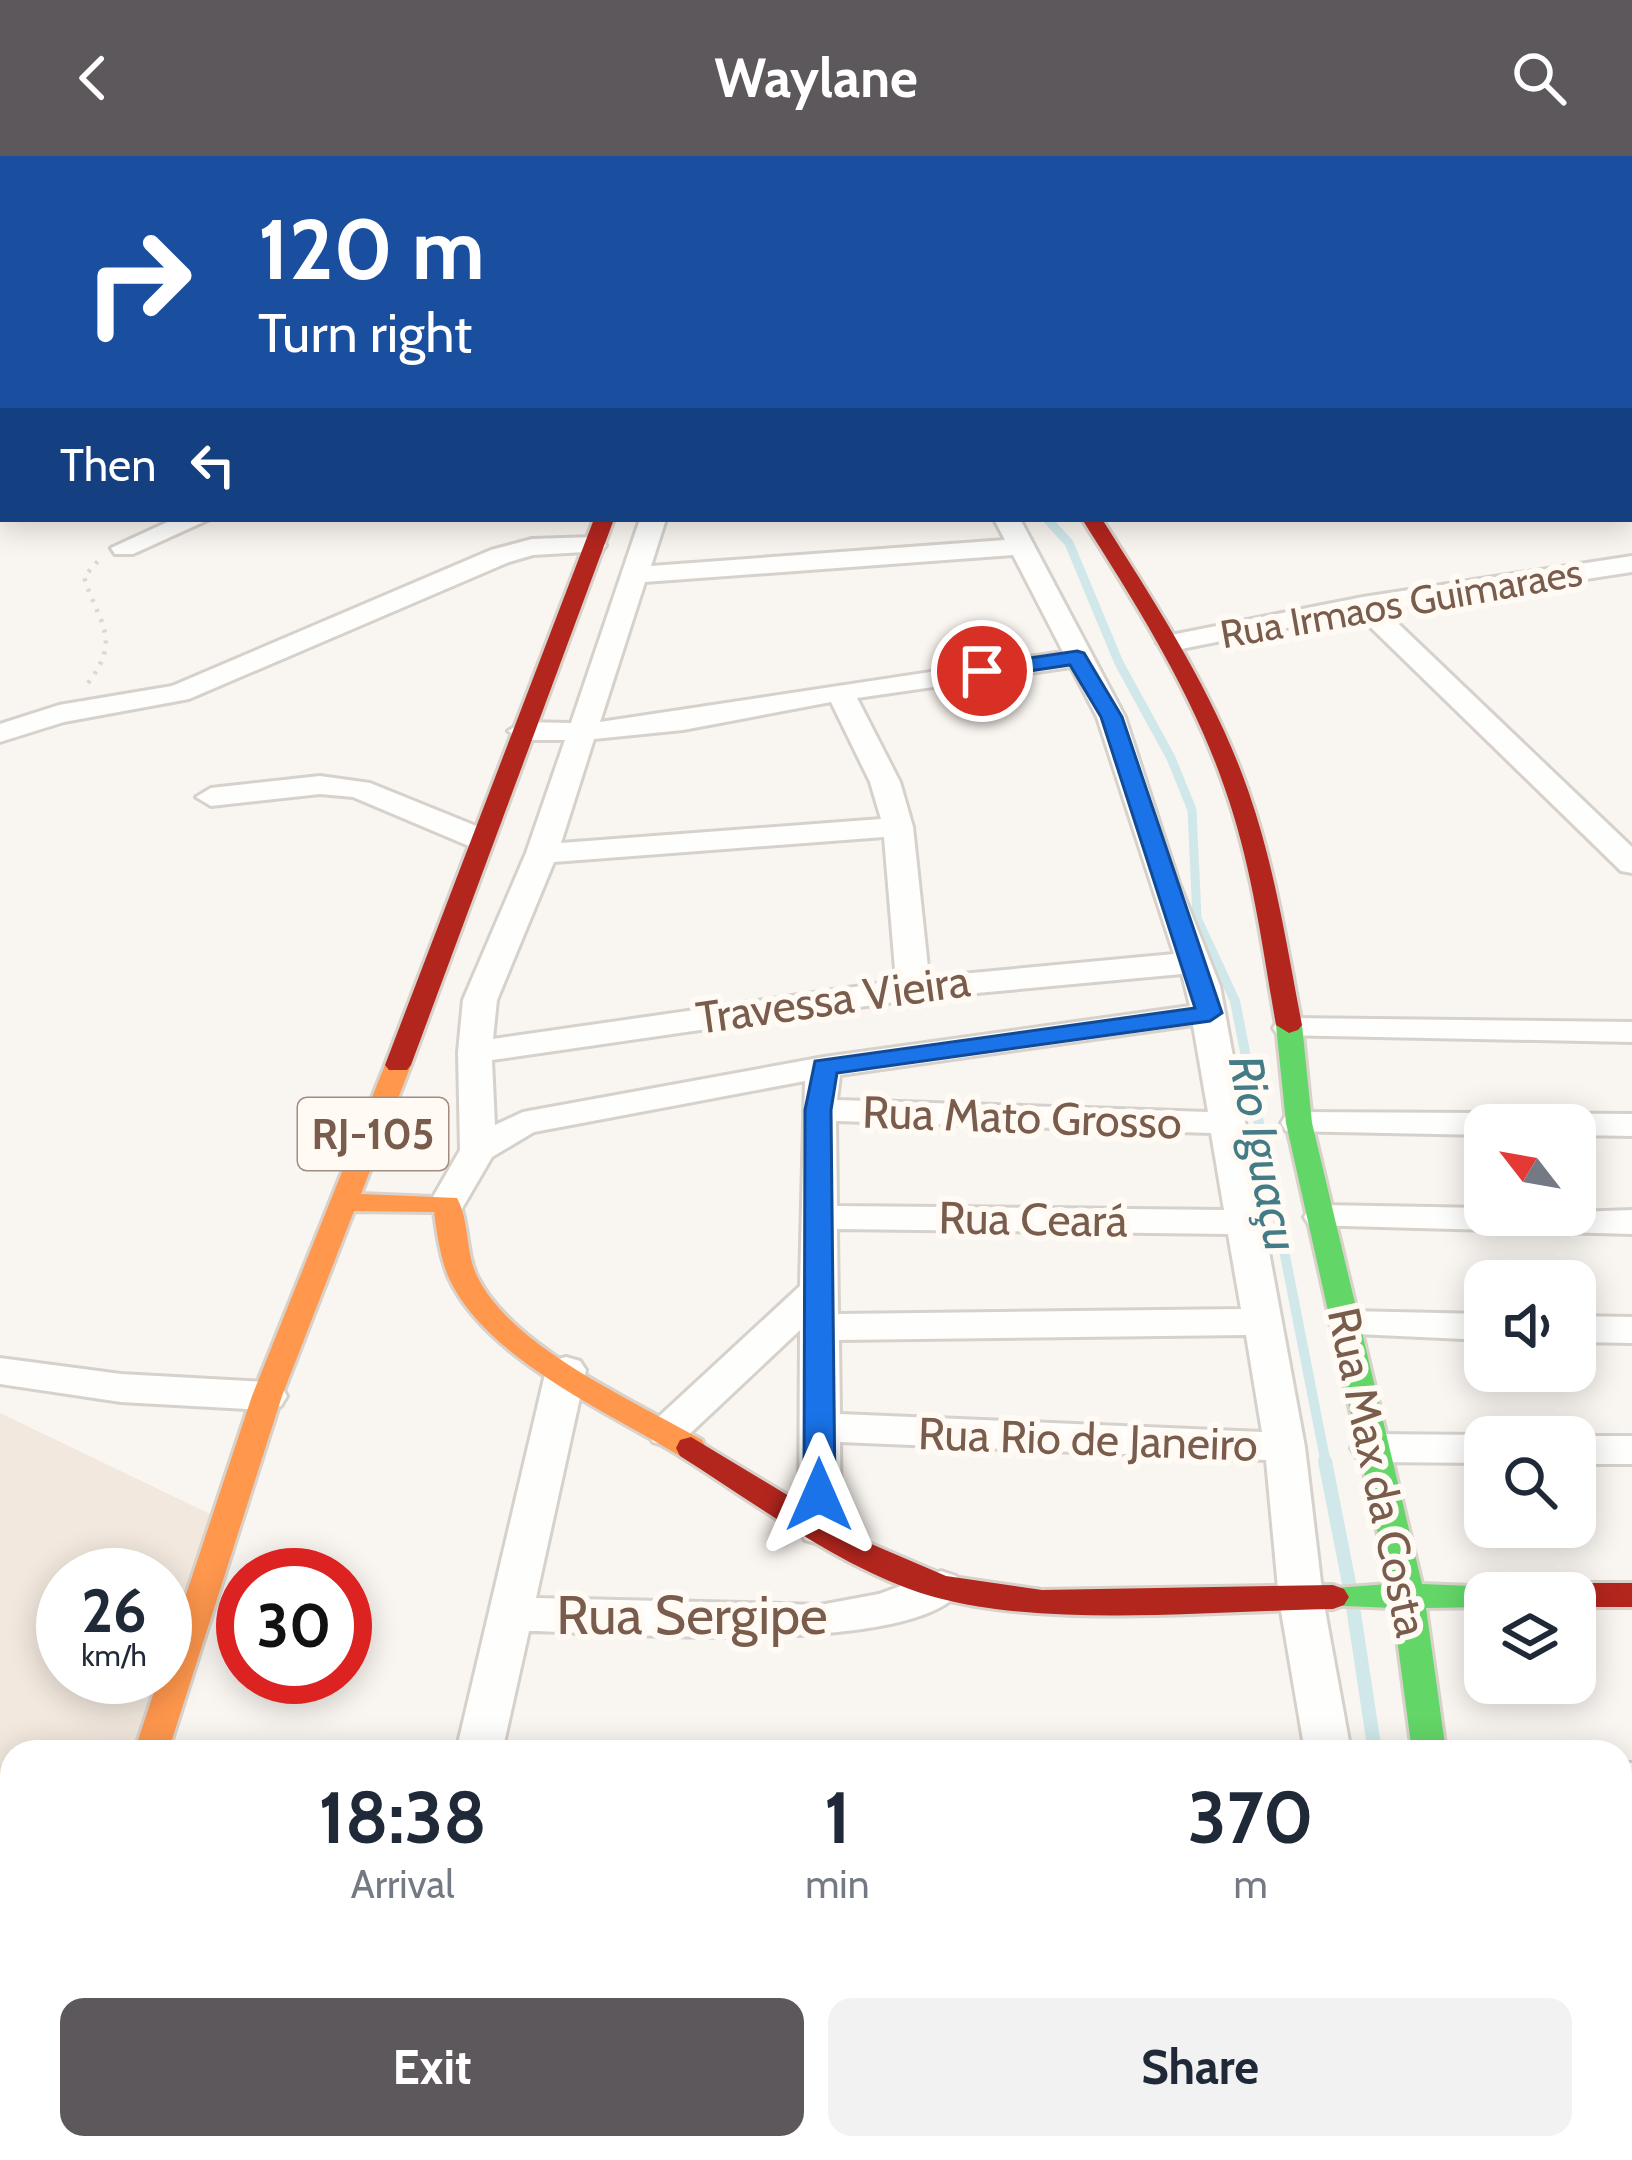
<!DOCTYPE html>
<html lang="en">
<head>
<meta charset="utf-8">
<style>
	:root { --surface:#fff; --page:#f2f2f3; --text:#1f2937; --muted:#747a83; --accent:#5c585b }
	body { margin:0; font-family:Cabin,sans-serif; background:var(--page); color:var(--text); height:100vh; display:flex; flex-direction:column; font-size:45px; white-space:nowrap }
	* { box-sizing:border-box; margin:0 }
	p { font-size:39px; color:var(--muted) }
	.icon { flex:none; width:66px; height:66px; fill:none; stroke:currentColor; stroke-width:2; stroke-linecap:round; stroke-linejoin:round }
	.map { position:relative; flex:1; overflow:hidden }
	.panel { position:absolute; left:0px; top:1584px; width:1632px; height:420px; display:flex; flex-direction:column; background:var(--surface); border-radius:36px 36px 0 0; box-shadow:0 6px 30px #0003 }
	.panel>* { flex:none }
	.top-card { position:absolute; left:0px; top:0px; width:1632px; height:366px; box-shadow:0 6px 30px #0003; background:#1a4fa0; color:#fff; overflow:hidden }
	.needle { width:78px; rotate:301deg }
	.tools { position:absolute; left:1464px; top:948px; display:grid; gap:24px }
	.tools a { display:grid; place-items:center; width:132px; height:132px; border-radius:24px; background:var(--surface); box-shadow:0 6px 30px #0003; font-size:60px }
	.speed { position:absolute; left:36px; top:1392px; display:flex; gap:24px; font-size:60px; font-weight:700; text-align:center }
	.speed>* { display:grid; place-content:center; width:156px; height:156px; border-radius:50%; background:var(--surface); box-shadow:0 6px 30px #0003; line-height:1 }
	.speed small { font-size:30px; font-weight:400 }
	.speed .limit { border:18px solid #d22; background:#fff; color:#111 }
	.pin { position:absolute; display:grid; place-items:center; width:102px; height:102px; color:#fff; margin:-51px; border:6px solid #fff; border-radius:50%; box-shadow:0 3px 12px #0007 }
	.me { position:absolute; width:132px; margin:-66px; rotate:0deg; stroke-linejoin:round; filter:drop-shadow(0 0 9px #0008) }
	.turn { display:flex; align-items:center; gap:42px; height:252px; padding:0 60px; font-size:54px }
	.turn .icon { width:156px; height:156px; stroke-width:2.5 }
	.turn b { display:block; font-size:84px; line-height:102px }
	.then { display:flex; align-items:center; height:114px; padding:0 60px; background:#0003; gap:24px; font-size:45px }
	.eta { display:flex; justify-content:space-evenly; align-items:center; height:204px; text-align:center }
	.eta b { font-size:72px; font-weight:700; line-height:84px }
	.primary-button { display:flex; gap:24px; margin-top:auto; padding:24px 60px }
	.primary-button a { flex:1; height:138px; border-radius:24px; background:var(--accent); color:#fff; font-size:48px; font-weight:700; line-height:138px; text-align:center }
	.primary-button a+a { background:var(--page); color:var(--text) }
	header { display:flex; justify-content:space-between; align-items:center; height:156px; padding:0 60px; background:var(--accent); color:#fff; font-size:54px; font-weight:700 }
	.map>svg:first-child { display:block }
	.residential { fill:#f2e8de; fill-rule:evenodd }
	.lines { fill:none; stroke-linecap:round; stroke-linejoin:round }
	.stream-far2 { stroke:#d0e8ea; stroke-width:9 }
	.stream-far1 { stroke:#d0e8ea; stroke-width:10 }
	.stream { stroke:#d0e8ea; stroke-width:14 }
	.street-casing { stroke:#d7d1cb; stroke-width:6 }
	.fast-casing { stroke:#d9d2cb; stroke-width:6 }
	.slow-casing { stroke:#d9d2cb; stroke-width:6 }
	.jam-casing { stroke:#d9d2cb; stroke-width:6 }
	.path { stroke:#dcd5d0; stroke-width:4.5; stroke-dasharray:3 8; stroke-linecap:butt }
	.street { fill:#fefefd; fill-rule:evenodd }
	.fast { fill:#63d668; fill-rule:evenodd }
	.slow { fill:#ff974d; fill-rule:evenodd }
	.jam { fill:#b3261e; fill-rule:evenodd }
	.route { fill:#1a73e8; stroke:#114b97; stroke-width:3 }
	.labels { text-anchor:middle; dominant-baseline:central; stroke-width:12; stroke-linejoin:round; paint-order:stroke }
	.far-street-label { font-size:39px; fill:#7a5c4d; stroke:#fffaf3 }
	.shield { fill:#fffaf3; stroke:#a28b7f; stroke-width:3 }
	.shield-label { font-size:42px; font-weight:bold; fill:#7a5c4d }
	.street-label { font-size:45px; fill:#7a5c4d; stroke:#fffaf3 }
	.water-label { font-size:48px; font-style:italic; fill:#437c86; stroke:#fffaf3 }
	.near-street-label { font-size:54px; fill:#7a5c4d; stroke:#fffaf3 }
</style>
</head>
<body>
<header><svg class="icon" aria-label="back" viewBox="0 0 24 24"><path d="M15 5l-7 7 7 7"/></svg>Waylane<svg class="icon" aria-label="search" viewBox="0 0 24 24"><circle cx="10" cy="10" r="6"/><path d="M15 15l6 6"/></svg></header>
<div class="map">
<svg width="1632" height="2004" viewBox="0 0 1632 2004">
	<rect width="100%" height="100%" fill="#f9f5f0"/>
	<path class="residential" d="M 0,1257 L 235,1370 L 153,1596 L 12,1596 L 12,1953 L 0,1979 ZM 63,1419 L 165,1419 L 165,1521 L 63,1521 Z"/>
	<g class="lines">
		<path class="stream-far2" d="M 1047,363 L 1069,387 L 1119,507 L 1171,602 L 1192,654 L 1197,762"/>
		<path class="stream-far1" d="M 1195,759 L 1235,845 L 1326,1308"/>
		<g class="stream">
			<path d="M 1325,1305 L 1349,1427"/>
			<path d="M 1353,1451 L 1375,1596"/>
			<path d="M 1439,1992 L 1442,2004"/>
		</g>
		<g class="street-casing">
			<g id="street">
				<path d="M 195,0 L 227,0 L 193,3 Z"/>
				<path d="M 249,0 L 277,0 L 279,3 L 251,3 Z"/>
				<path d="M 581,0 L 608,0 L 610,3 L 583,3 Z"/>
				<path d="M 693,0 L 713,0 L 691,3 Z"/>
				<path d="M 873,0 L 893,0 L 895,3 L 875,3 Z"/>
				<path d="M 1461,0 L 1485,0 L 1487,3 L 1463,3 Z"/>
				<rect x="1629" y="72" width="3" height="13"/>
				<rect x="0" y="112" width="3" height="12"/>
				<path d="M 0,201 L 3,202 L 3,216 L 0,215 Z"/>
				<path d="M 1632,269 L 1632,283 L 1629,284 L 1629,270 Z"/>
				<path d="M 174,363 L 210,363 L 133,398 L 115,398 L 111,392 Z"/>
				<path d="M 640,363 L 666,363 L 651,410 L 1005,384 L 994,363 L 1020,363 L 1125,561 L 1179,727 L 1220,830 L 1305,1291 L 1323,1443 L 1351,1596 L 1305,1596 L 1279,1443 L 1266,1304 L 840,1286 L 841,1373 L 835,1384 L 820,1388 L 805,1384 L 799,1373 L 800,1174 L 681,1286 L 667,1290 L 653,1286 L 647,1276 L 653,1266 L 800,1130 L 805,925 L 534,976 L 492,1001 L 460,1056 L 434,1056 L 429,1048 L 460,994 L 458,896 L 463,844 L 526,697 L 565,584 L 523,584 L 508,575 L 523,566 L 571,567 ZM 1013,399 L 1063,496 L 600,566 L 645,426 ZM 1071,511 L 1097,561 L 1174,798 L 929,821 L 913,671 L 900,626 L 857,542 ZM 831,546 L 870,626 L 881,663 L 561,687 L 594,583 L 683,574 ZM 884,681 L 896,825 L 493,883 L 497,844 L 554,706 ZM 1182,818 L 1190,850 L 824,901 L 523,956 L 495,969 L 492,904 L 922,842 ZM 1193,869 L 1208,956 L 837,944 L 840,919 ZM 836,965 L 1211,977 L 1224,1054 L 837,1050 ZM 837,1073 L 1228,1078 L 1241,1153 L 838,1158 ZM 1246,1179 L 1262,1276 L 840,1258 L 839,1184 Z"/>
				<path d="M 593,381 L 606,389 L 602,395 L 533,399 L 509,406 L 189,543 L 64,566 L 0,586 L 0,568 L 59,549 L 172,530 L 491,394 L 532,383 Z"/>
				<path d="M 1632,400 L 1632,416 L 1384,454 L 1632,691 L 1632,717 L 1621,715 L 1357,458 L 1171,495 L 1157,487 L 1171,479 L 1363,441 Z"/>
				<path d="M 320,620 L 370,627 L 491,676 L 495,683 L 480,692 L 469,690 L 353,641 L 320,638 L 211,650 L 196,641 L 211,632 Z"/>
				<path d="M 1290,862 L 1632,866 L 1632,886 L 1278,879 L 1273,872 L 1278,865 Z"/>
				<path d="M 1299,956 L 1632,958 L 1632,980 L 1575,979 L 1575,969 L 1485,969 L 1485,979 L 1286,975 L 1281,967 L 1286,959 Z"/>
				<path d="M 1322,1049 L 1485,1052 L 1485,1059 L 1632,1054 L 1632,1078 L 1309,1069 L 1304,1061 L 1309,1053 Z"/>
				<path d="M 1349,1155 L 1485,1158 L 1485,1184 L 1335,1177 L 1330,1168 L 1335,1159 Z"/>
				<path d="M 1575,1160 L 1632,1161 L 1632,1187 L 1575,1186 Z"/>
				<path d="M 566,1201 L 580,1205 L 586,1214 L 536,1442 L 820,1449 L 879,1438 L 941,1415 L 956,1420 L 963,1431 C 922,1503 608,1476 529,1475 L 502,1596 L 456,1596 L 546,1214 L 552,1205 Z"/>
				<path d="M 0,1202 L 121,1218 L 267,1226 L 281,1230 L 287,1240 L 281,1250 L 267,1254 L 121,1246 L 0,1228 Z"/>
				<path d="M 1371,1278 L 1485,1279 L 1493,1281 L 1485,1281 L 1485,1307 L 1371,1306 L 1357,1302 L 1351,1292 L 1357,1282 Z"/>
				<path d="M 1575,1280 L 1632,1280 L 1632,1308 L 1575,1308 L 1575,1281 L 1571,1281 Z"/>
				<rect x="1620" y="1607" width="12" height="36"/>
				<rect x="1620" y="1772" width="12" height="40"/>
				<path d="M 1620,1965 L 1632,1965 L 1632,2004 L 1601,2004 L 1596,1992 L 1620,1992 Z"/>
				<path d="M 356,1992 L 409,1992 L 404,2004 L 351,2004 Z"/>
				<path d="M 1382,1992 L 1434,1992 L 1437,2004 L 1385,2004 Z"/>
				<path d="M 1474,1992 L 1526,1992 L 1529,2004 L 1477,2004 Z"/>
			</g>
		</g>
		<g class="fast-casing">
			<g id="fast">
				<path d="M 1289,861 L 1302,869 L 1312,967 L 1422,1428 L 1496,1431 L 1500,1437 L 1485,1437 L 1485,1451 L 1426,1452 L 1446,1596 L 1412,1596 L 1393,1452 L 1322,1449 L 1317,1441 L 1322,1433 L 1389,1428 L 1286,967 L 1276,869 Z"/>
				<path d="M 12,1898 L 12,1951 L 0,1955 L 0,1903 Z"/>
			</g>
		</g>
		<g class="slow-casing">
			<g id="slow">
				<path d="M 1210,0 L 1227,0 L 1229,3 L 1212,3 Z"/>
				<rect x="1629" y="228" width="3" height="11"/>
				<path d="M 398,901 L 411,909 L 361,1038 L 457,1042 C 470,1066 465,1097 478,1122 C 514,1193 635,1245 702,1284 L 706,1292 L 702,1300 L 680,1300 C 607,1255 484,1202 448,1120 C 440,1100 437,1078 434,1056 L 354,1055 L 282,1240 L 168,1596 L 134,1596 L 159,1521 L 165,1521 L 165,1502 L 252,1240 L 385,909 Z"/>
			</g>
		</g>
		<g class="jam-casing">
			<g id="jam">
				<path d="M 594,363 L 614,363 L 411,909 L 407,914 L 389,914 L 385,909 Z"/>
				<path d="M 1082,363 L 1102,363 C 1157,450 1215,538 1249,637 C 1275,712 1287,791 1302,869 L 1298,874 L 1289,877 L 1276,869 C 1262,790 1252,709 1225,633 C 1192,536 1137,450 1082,363 Z"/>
				<path d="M 691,1281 L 862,1384 L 946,1420 L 1042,1434 L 1333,1429 L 1344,1433 L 1349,1441 L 1344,1449 L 1333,1453 C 1212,1455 1053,1472 938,1442 C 848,1418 758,1349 680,1300 L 676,1292 L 680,1284 Z"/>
				<path d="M 1575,1427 L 1632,1427 L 1632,1451 L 1575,1451 L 1575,1437 L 1560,1437 L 1564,1431 Z"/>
			</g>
		</g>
		<path class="path" d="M 88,527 C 123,482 98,467 84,421 L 99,404"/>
		<use href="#street" class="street"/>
		<use href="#fast" class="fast"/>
		<use href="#slow" class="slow"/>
		<use href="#jam" class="jam"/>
	</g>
	<path class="route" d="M 1077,495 L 1084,497 L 1122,561 L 1222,857 L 1210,865 L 837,917 L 831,954 L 835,1339 L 830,1347 L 808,1347 L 804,1339 L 805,954 L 815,905 L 1195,852 L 1101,561 L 1070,509 L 982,522 L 972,515 L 982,509 Z"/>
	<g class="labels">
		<g class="far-street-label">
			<text transform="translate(1401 447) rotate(-10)">Rua Irmaos Guimaraes</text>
		</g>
		<rect class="shield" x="298" y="942" width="150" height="72" rx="9"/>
		<g class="shield-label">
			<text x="373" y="978">RJ-105</text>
		</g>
		<g class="street-label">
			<text transform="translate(833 843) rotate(-8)">Travessa Vieira</text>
			<text transform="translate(1022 961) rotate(2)">Rua Mato Grosso</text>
			<text transform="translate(1033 1063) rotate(1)">Rua Ceará</text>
			<text transform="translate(1088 1283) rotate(2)">Rua Rio de Janeiro</text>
			<text transform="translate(1378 1316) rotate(78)">Rua Max da Costa</text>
		</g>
		<g class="water-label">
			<text transform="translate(1264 997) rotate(79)">Rio Iguaçu</text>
		</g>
		<g class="near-street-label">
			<text x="692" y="1459">Rua Sergipe</text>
		</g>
	</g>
</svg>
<div class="tools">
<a><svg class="needle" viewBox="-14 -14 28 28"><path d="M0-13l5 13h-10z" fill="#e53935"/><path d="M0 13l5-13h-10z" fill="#747a83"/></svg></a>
<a><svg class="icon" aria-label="sound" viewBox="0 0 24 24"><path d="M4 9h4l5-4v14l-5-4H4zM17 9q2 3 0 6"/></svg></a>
<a><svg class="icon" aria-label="search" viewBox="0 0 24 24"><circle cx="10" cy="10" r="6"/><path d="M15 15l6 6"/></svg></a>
<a><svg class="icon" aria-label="layers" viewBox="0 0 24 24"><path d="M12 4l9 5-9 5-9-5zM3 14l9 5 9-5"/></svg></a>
</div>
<div class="speed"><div>26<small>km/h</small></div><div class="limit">30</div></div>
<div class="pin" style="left:982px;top:515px;background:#d93025"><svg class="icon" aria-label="arrive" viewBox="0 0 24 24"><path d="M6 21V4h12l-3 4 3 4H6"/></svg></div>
<svg class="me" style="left:819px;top:1339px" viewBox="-20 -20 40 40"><path d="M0-17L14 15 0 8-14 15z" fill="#1a73e8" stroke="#fff" stroke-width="4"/></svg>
<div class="top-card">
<div class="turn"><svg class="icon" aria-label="right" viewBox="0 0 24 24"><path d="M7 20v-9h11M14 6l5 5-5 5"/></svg><div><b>120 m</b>Turn right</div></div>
<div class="then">Then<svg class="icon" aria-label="left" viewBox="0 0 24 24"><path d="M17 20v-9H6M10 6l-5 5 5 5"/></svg></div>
</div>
<section class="panel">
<div class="eta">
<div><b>18:38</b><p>Arrival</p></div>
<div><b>1</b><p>min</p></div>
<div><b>370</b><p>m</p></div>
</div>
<div class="primary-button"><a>Exit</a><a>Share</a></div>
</section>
</div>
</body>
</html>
